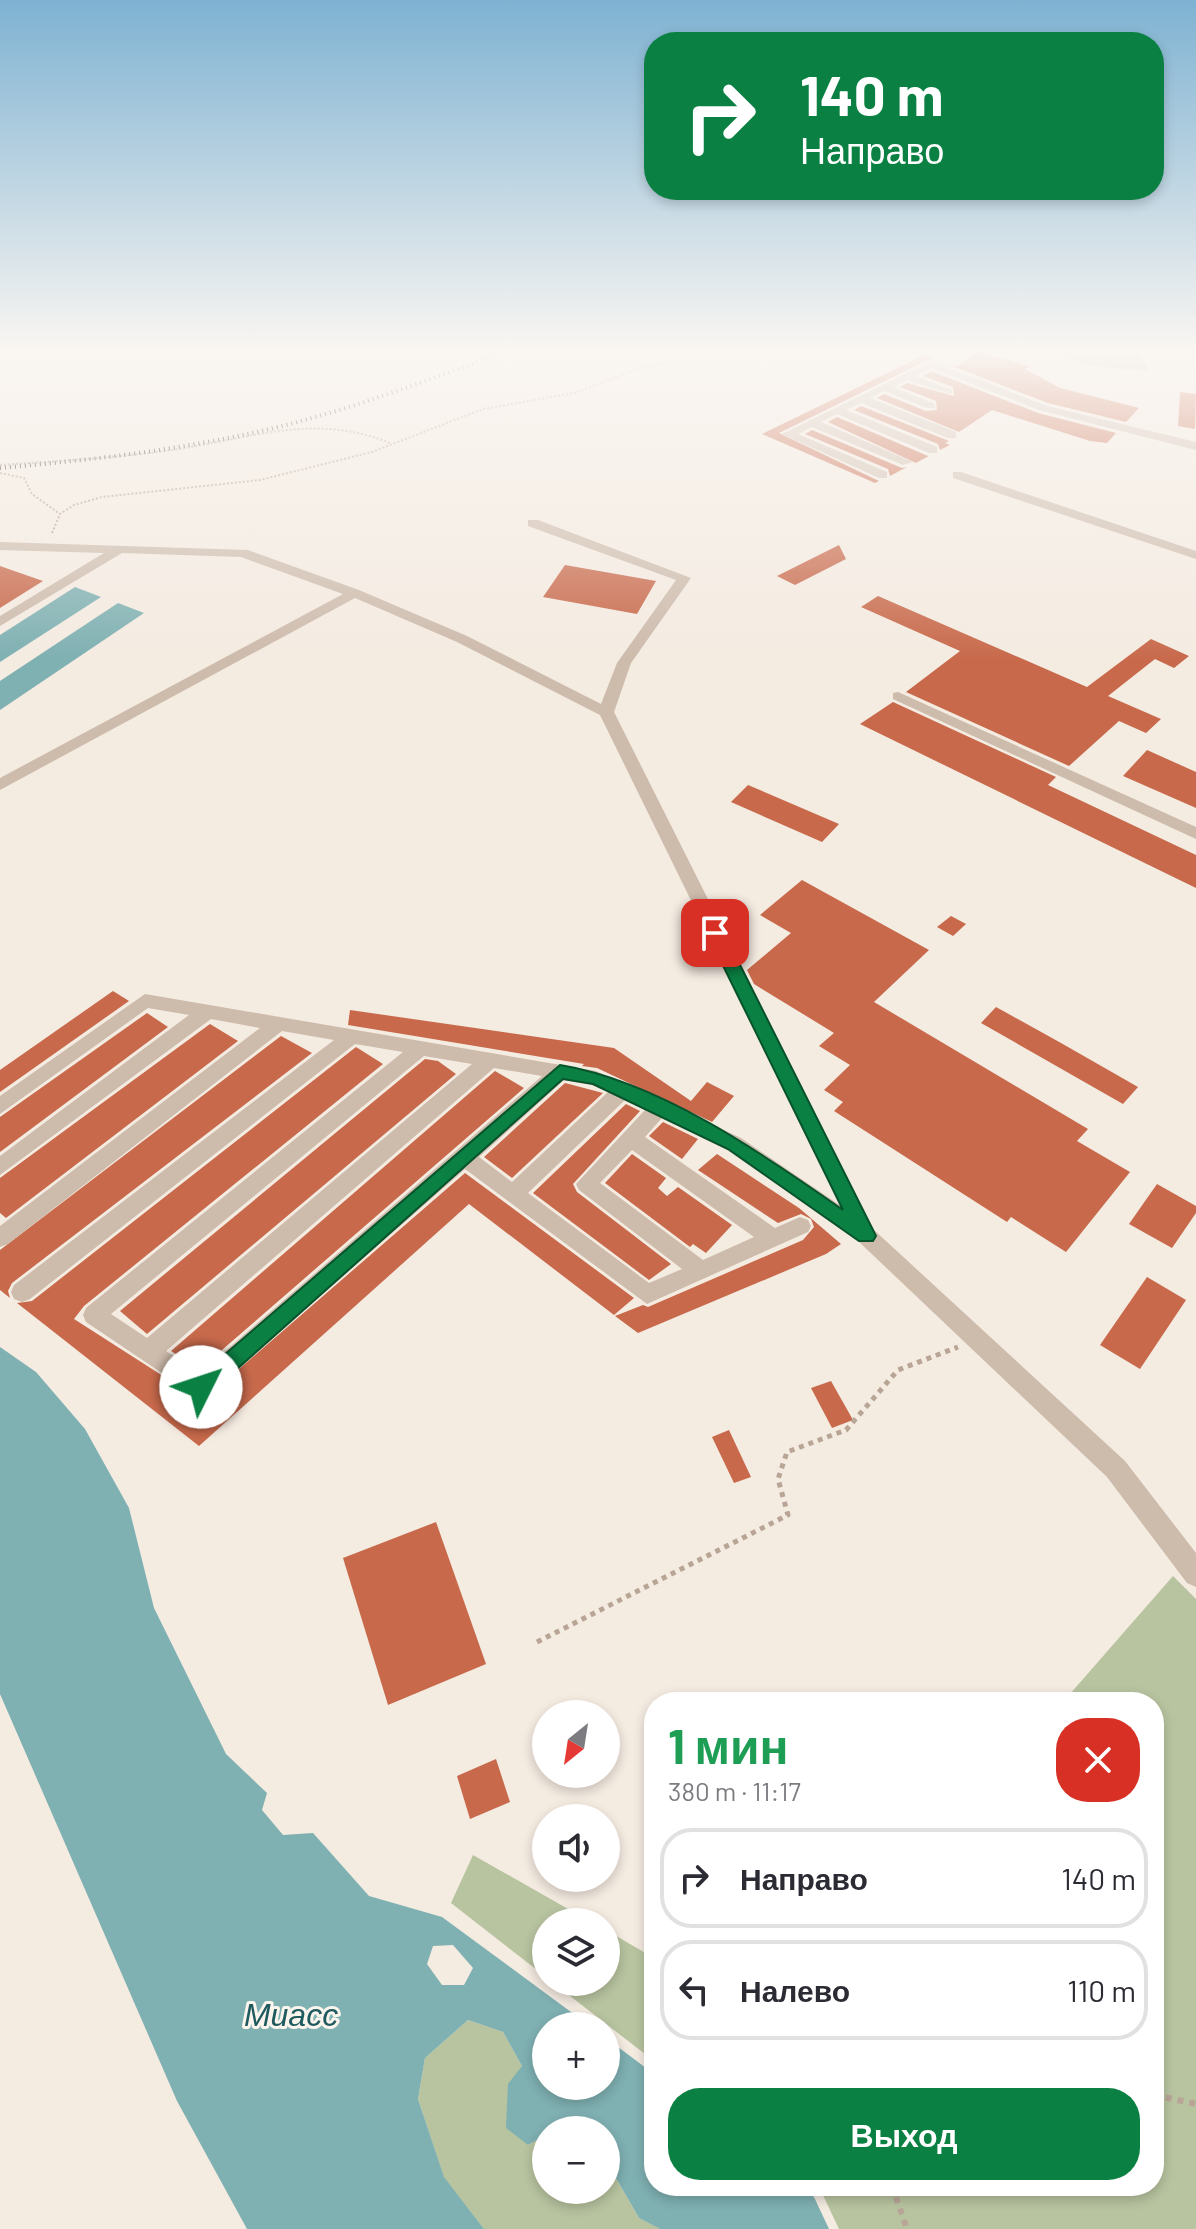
<!DOCTYPE html>
<html lang="ru">
<head>
<meta charset="utf-8">
<style>
	:root { --surface:#fff; --page:#f7f7f7; --text:#2b2b33; --muted:#7c7c81; --line:#e1e1e2; --accent:#0b8043 }
	body { margin:0; font-family:Barlow,sans-serif; background:var(--page); color:var(--text); height:100vh; display:flex; flex-direction:column; font-size:30px; white-space:nowrap }
	* { box-sizing:border-box; margin:0 }
	p { font-size:26px; color:var(--muted) }
	.icon { flex:none; width:44px; height:44px; fill:none; stroke:currentColor; stroke-width:2; stroke-linecap:round; stroke-linejoin:round }
	.map { position:relative; flex:1; overflow:hidden }
	.drawer { position:absolute; left:644px; top:1692px; width:520px; height:504px; display:flex; flex-direction:column; background:var(--surface); border-radius:32px; box-shadow:0 4px 12px #0003 }
	.drawer>* { flex:none }
	.guide { position:absolute; left:644px; top:32px; width:520px; height:168px; border-radius:32px; box-shadow:0 4px 12px #0003; background:#0b8043; color:#fff; overflow:hidden }
	.needle { width:52px; rotate:210deg }
	.tools { position:absolute; left:532px; top:1700px; display:grid; gap:16px }
	.tools a { display:grid; place-items:center; width:88px; height:88px; border-radius:50%; background:var(--surface); box-shadow:0 4px 12px #0003; font-size:40px }
	.pin { position:absolute; display:grid; place-items:center; width:68px; height:68px; color:#fff; margin:-34px; border-radius:16px; box-shadow:0 4px 12px #0006 }
	.me { position:absolute; width:88px; margin:-44px; rotate:49deg; stroke-linejoin:round; filter:drop-shadow(0 0 6px #0008) }
	.turn { display:flex; align-items:center; gap:28px; height:168px; padding:0 24px; font-size:36px }
	.turn .icon { width:104px; height:104px; stroke-width:2.5 }
	.turn b { display:block; font-size:56px; line-height:68px }
	.round { display:grid; place-items:center; flex:none; width:84px; height:84px; border-radius:32px; background:var(--page) }
	.summary { display:flex; align-items:center; justify-content:space-between; height:136px; padding:0 24px }
	h1 { font-size:48px; font-weight:700; line-height:60px; color:#1e9e55 }
	.action { display:flex; gap:16px; margin-top:auto; padding:16px 24px }
	.action a { flex:1; height:92px; border-radius:32px; background:var(--accent); color:#fff; font-size:32px; font-weight:700; line-height:92px; text-align:center }
	ul { padding:0; list-style:none }
	li { display:flex; align-items:center; gap:24px; height:100px; margin:0 16px 12px; padding:0 8px; border:4px solid var(--line); border-radius:32px }
	li div { flex:1 }
	li b { display:block; font-size:30px }
	li em { font-style:normal }
	.map>svg:first-child { display:block }
	.green { fill:#b8c4a0 }
	.water { fill:#7fb0b2; fill-rule:evenodd }
	.building { fill:#c8694b }
	.lines { fill:none; stroke-linecap:round; stroke-linejoin:round }
	.path-far2 { stroke:#b9a596; stroke-width:2; stroke-dasharray:2 2; stroke-linecap:butt }
	.path-far1 { stroke:#b9a596; stroke-width:5; stroke-dasharray:5 5; stroke-linecap:butt }
	.path { stroke:#b9a596; stroke-width:6; stroke-dasharray:6 6; stroke-linecap:butt }
	.minor { fill:#cdbbac; fill-rule:evenodd }
	.rail { stroke:#3b302b; stroke-width:4; stroke-dasharray:1 4; stroke-linecap:butt }
	.route { fill:#0b8043; stroke:#07532c; stroke-width:2 }
	.labels { text-anchor:middle; dominant-baseline:central; stroke-width:6; stroke-linejoin:round; paint-order:stroke }
	.near-water-label { font-size:32px; font-style:italic; fill:#1f5a5e; stroke:#fbf5ee }
</style>
</head>
<body>
<div class="map">
<svg width="1196" height="2229" viewBox="0 0 1196 2229">
	<rect width="100%" height="100%" fill="#f4ebe1"/>
	<g class="green">
		<path d="M 1050,348 L 1138,348 L 1148,371 L 1084,365 Z"/>
		<path d="M 1173,1576 L 1196,1599 L 1196,2229 L 839,2229 L 821,2191 L 815,2186 L 1154,2186 L 1154,1702 L 1063,1702 Z"/>
		<path d="M 473,1855 L 591,1922 L 546,1922 L 546,1977 L 451,1903 Z"/>
		<path d="M 606,1930 L 654,1958 L 654,2061 L 552,1982 L 606,1982 Z"/>
		<path d="M 468,2020 L 503,2032 L 522,2066 L 528,2145 L 546,2135 L 546,2190 L 606,2190 L 606,2173 L 613,2173 L 639,2218 L 660,2229 L 484,2229 L 444,2178 L 418,2099 L 425,2058 Z"/>
	</g>
	<g class="water">
		<path d="M 75,587 L 101,597 L 0,662 L 0,635 Z"/>
		<path d="M 118,603 L 144,613 L 0,710 L 0,681 Z"/>
		<path d="M 0,1347 L 36,1372 L 85,1429 L 129,1508 L 154,1608 L 226,1754 L 267,1793 L 262,1810 L 283,1835 L 313,1833 L 369,1896 L 442,1917 L 590,2026 L 546,2026 L 546,2086 L 606,2086 L 606,2038 L 654,2074 L 654,2186 L 800,2186 L 814,2197 L 829,2229 L 660,2229 L 639,2218 L 613,2173 L 606,2173 L 606,2130 L 546,2130 L 546,2135 L 528,2145 L 506,2128 L 508,2084 L 522,2066 L 503,2032 L 468,2020 L 425,2058 L 418,2099 L 444,2177 L 484,2229 L 247,2229 L 177,2101 L 0,1694 ZM 453,1945 L 473,1968 L 464,1985 L 442,1985 L 427,1964 L 433,1946 Z"/>
	</g>
	<g class="building">
		<path d="M 978,352 L 1029,366 L 1025,369 L 1060,388 L 1139,408 L 1126,422 L 1048,403 L 939,361 L 956,367 Z"/>
		<path d="M 924,355 L 932,358 L 779,433 L 879,481 L 875,483 L 762,434 Z"/>
		<path d="M 931,371 L 1038,413 L 1116,433 L 1107,443 L 1090,441 L 992,410 L 959,432 L 877,398 L 884,394 L 926,411 L 937,410 L 936,401 L 900,387 L 907,383 L 954,396 L 953,387 L 923,376 Z"/>
		<path d="M 1180,392 L 1196,394 L 1195,429 L 1178,426 Z"/>
		<path d="M 861,406 L 949,441 L 945,443 L 950,445 L 940,450 L 938,444 L 854,410 Z"/>
		<path d="M 837,417 L 928,456 L 929,456 L 916,463 L 828,422 Z"/>
		<path d="M 812,430 L 902,468 L 907,467 L 890,476 L 888,469 L 805,434 Z"/>
		<path d="M 839,545 L 846,559 L 795,585 L 777,576 Z"/>
		<path d="M 565,565 L 656,581 L 637,614 L 543,597 Z"/>
		<path d="M 0,566 L 43,581 L 0,608 Z"/>
		<path d="M 878,596 L 1087,687 L 1151,639 L 1189,656 L 1174,668 L 1155,659 L 1108,696 L 1161,719 L 1146,733 L 1119,721 L 1069,766 L 906,692 L 960,651 L 861,607 Z"/>
		<path d="M 893,702 L 1056,777 L 1048,785 L 1196,855 L 1196,888 L 860,724 Z"/>
		<path d="M 1147,750 L 1196,772 L 1196,808 L 1123,776 Z"/>
		<path d="M 748,785 L 839,824 L 822,842 L 731,802 Z"/>
		<path d="M 802,880 L 929,950 L 874,1002 L 1088,1129 L 1077,1141 L 1130,1172 L 1066,1252 L 1011,1217 L 1007,1222 L 834,1111 L 843,1102 L 824,1090 L 850,1065 L 819,1046 L 834,1033 L 754,984 L 747,970 L 791,933 L 760,915 Z"/>
		<path d="M 951,916 L 966,924 L 953,936 L 937,927 Z"/>
		<path d="M 113,991 L 129,1001 L 0,1092 L 0,1070 Z"/>
		<path d="M 996,1007 L 1061,1043 L 1138,1087 L 1123,1104 L 981,1023 Z"/>
		<path d="M 350,1010 L 614,1048 L 691,1101 L 707,1082 L 734,1096 L 712,1122 L 597,1068 L 582,1066 L 584,1064 L 348,1025 Z"/>
		<path d="M 147,1013 L 168,1027 L 0,1152 L 0,1117 Z"/>
		<path d="M 210,1024 L 238,1041 L 6,1218 L 0,1213 L 0,1178 Z"/>
		<path d="M 281,1036 L 312,1053 L 12,1283 L 8,1291 L 10,1298 L 0,1290 L 0,1250 Z"/>
		<path d="M 356,1047 L 383,1064 L 84,1306 L 74,1319 L 202,1401 L 465,1173 L 634,1298 L 614,1315 L 469,1204 L 199,1446 L 17,1303 L 32,1301 Z"/>
		<path d="M 425,1059 L 438,1061 L 456,1074 L 147,1334 L 120,1311 Z"/>
		<path d="M 495,1071 L 524,1088 L 200,1369 L 171,1351 Z"/>
		<path d="M 565,1083 L 603,1093 L 512,1178 L 484,1157 Z"/>
		<path d="M 626,1104 L 640,1111 L 573,1184 L 577,1192 L 671,1264 L 649,1280 L 533,1193 Z"/>
		<path d="M 663,1122 L 698,1139 L 682,1159 L 649,1136 Z"/>
		<path d="M 632,1154 L 666,1178 L 658,1188 L 667,1196 L 678,1187 L 732,1225 L 706,1253 L 693,1244 L 690,1247 L 605,1183 Z"/>
		<path d="M 717,1154 L 799,1208 L 841,1244 L 826,1254 L 638,1333 L 615,1316 L 643,1305 L 648,1307 L 803,1240 L 814,1227 L 811,1219 L 801,1214 L 778,1223 L 698,1170 Z"/>
		<path d="M 1157,1184 L 1196,1206 L 1196,1213 L 1172,1248 L 1129,1224 Z"/>
		<path d="M 1147,1277 L 1186,1300 L 1140,1369 L 1100,1345 Z"/>
		<path d="M 831,1381 L 853,1420 L 832,1428 L 811,1388 Z"/>
		<path d="M 729,1430 L 751,1477 L 734,1483 L 712,1437 Z"/>
		<path d="M 436,1522 L 486,1664 L 388,1705 L 343,1558 Z"/>
		<path d="M 496,1759 L 510,1802 L 470,1819 L 457,1776 Z"/>
	</g>
	<g class="lines">
		<g class="path-far2">
			<path d="M 876,348 L 930,351"/>
			<path d="M 669,359 L 692,348"/>
			<path d="M 0,465 C 57,461 115,458 172,450 C 250,439 313,412 390,443"/>
			<path d="M 0,473 L 24,478 L 32,494 L 60,514"/>
			<path d="M 52,533 L 60,514 L 74,505 L 102,497 L 260,480 L 372,452 L 483,409 L 574,393 L 644,367 L 713,354 L 742,356 L 786,350 L 836,354 L 851,348"/>
		</g>
		<path class="path-far1" d="M 537,1642 L 788,1515 L 778,1479 L 787,1452 L 846,1430 L 898,1370 L 958,1347"/>
		<g class="path">
			<path d="M 1154,2095 L 1196,2104"/>
			<path d="M 892,2186 L 907,2229"/>
		</g>
		<g class="minor">
			<path d="M 931,361 L 1047,406 L 1196,442 L 1196,450 L 1039,410 L 931,368 L 916,376 L 952,390 L 952,394 L 907,380 L 893,387 L 935,404 L 935,408 L 927,408 L 884,391 L 870,398 L 956,432 L 956,438 L 948,438 L 861,403 L 846,410 L 937,447 L 937,453 L 929,453 L 837,414 L 821,422 L 913,462 L 903,465 L 812,427 L 798,434 L 887,472 L 887,478 L 879,478 L 782,434 Z"/>
			<path d="M 953,472 L 961,472 L 1196,551 L 1196,559 L 953,478 Z"/>
			<path d="M 528,520 L 538,520 L 691,578 L 631,663 L 614,712 L 874,1230 L 1125,1461 L 1196,1553 L 1196,1587 L 1187,1583 L 1107,1477 L 857,1240 L 727,1150 L 662,1118 L 645,1137 L 775,1228 L 800,1217 L 808,1220 L 811,1226 L 808,1232 L 647,1304 L 465,1169 L 209,1394 L 201,1398 L 193,1394 L 86,1322 L 83,1315 L 86,1308 L 403,1052 L 355,1044 L 30,1299 L 22,1302 L 14,1299 L 11,1292 L 14,1285 L 334,1040 L 282,1031 L 8,1244 L 0,1247 L 0,1226 L 260,1028 L 211,1019 L 0,1175 L 0,1156 L 189,1015 L 148,1008 L 0,1114 L 0,1096 L 145,994 L 596,1071 L 741,1138 L 841,1206 L 600,715 L 457,642 L 355,598 L 0,790 L 0,778 L 343,594 L 241,557 L 122,553 L 0,626 L 0,616 L 104,553 L 0,550 L 0,542 L 248,550 L 359,590 L 467,636 L 601,704 L 617,663 L 676,580 L 528,526 ZM 424,1056 L 472,1064 L 147,1338 L 111,1314 ZM 494,1068 L 542,1076 L 200,1373 L 166,1351 ZM 564,1080 L 592,1085 L 608,1092 L 512,1182 L 479,1157 ZM 625,1100 L 645,1110 L 576,1184 L 579,1190 L 682,1269 L 649,1283 L 528,1193 ZM 632,1150 L 754,1237 L 703,1260 L 600,1183 Z"/>
			<path d="M 898,692 L 1196,827 L 1196,839 L 893,699 L 893,693 Z"/>
		</g>
		<path class="rail" d="M 0,468 C 93,460 187,449 278,427 C 359,407 438,376 516,348"/>
	</g>
	<linearGradient id="sky" x2="0" y2="1"><stop stop-color="#7eb2d2"/><stop offset="0.53" stop-color="#faf6f2"/><stop offset="1" stop-color="#faf6f2" stop-opacity="0"/></linearGradient>
	<rect width="1196" height="660" fill="url(#sky)"/>
	<path class="route" d="M 715,927 L 724,933 L 873,1230 L 876,1236 L 873,1241 L 859,1241 L 728,1149 L 593,1084 L 563,1079 L 209,1394 L 201,1397 L 194,1394 L 191,1387 L 194,1381 L 560,1065 C 658,1081 762,1153 843,1210 L 707,933 Z"/>
	<g class="labels">
		<g class="near-water-label">
			<text x="291" y="2013">Миасс</text>
		</g>
	</g>
</svg>
<div class="tools">
<a><svg class="needle" viewBox="-14 -14 28 28"><path d="M0-13l5 13h-10z" fill="#e53935"/><path d="M0 13l5-13h-10z" fill="#7c7c81"/></svg></a>
<a><svg class="icon" aria-label="sound" viewBox="0 0 24 24"><path d="M4 9h4l5-4v14l-5-4H4zM17 9q2 3 0 6"/></svg></a>
<a><svg class="icon" aria-label="layers" viewBox="0 0 24 24"><path d="M12 4l9 5-9 5-9-5zM3 14l9 5 9-5"/></svg></a>
<a>+</a>
<a>−</a>
</div>
<div class="pin" style="left:715px;top:933px;background:#d93025"><svg class="icon" aria-label="arrive" viewBox="0 0 24 24"><path d="M6 21V4h12l-3 4 3 4H6"/></svg></div>
<svg class="me" style="left:201px;top:1387px" viewBox="-20 -20 40 40"><circle r="19" fill="#fff"/><path d="M0-13L10 11 0 6-10 11z" fill="#0b8043"/></svg>
<div class="guide">
<div class="turn"><svg class="icon" aria-label="right" viewBox="0 0 24 24"><path d="M7 20v-9h11M14 6l5 5-5 5"/></svg><div><b>140 m</b>Направо</div></div>
</div>
<section class="drawer">
<div class="summary"><div><h1>1 мин</h1><p>380 m · 11:17</p></div><a class="round" style="background:#d93025;color:#fff"><svg class="icon" aria-label="close" viewBox="0 0 24 24"><path d="M6 6l12 12M18 6L6 18"/></svg></a></div>
<ul>
<li><svg class="icon" aria-label="right" viewBox="0 0 24 24"><path d="M7 20v-9h11M14 6l5 5-5 5"/></svg><div><b>Направо</b></div><em>140 m</em></li>
<li><svg class="icon" aria-label="left" viewBox="0 0 24 24"><path d="M17 20v-9H6M10 6l-5 5 5 5"/></svg><div><b>Налево</b></div><em>110 m</em></li>
</ul>
<div class="action"><a>Выход</a></div>
</section>
</div>
</body>
</html>
